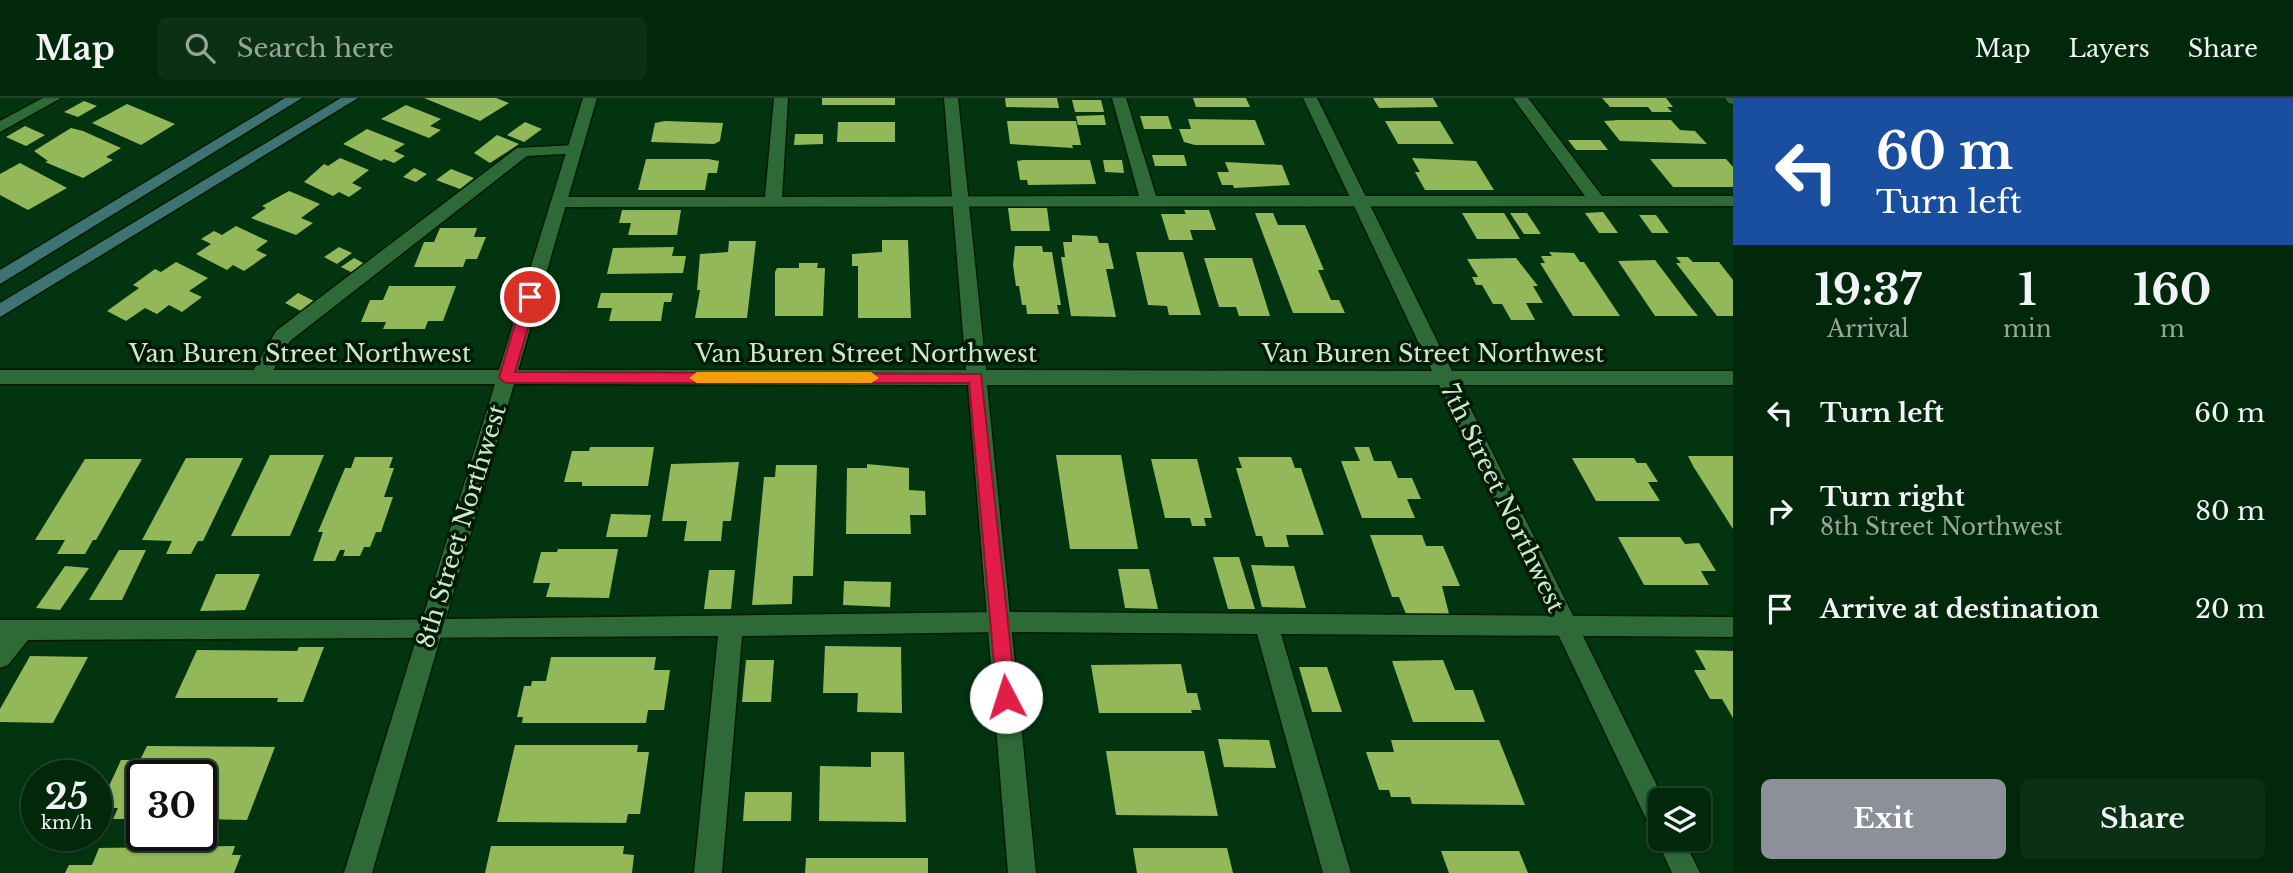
<!DOCTYPE html>
<html lang="en">
<head>
<meta charset="utf-8">
<style>
	:root { --surface:#02280b; --page:#0c3014; --text:#f1f3f6; --muted:#96a69d; --line:#23442c; --accent:#8c9099 }
	body { margin:0; font-family:"Libre Baskerville",serif; background:var(--page); color:var(--text); height:100vh; display:flex; flex-direction:column; font-size:26px; white-space:nowrap }
	* { box-sizing:border-box; margin:0 }
	p { font-size:23px; color:var(--muted) }
	.icon { flex:none; width:38px; height:38px; fill:none; stroke:currentColor; stroke-width:2; stroke-linecap:round; stroke-linejoin:round }
	.map { position:relative; flex:1; overflow:hidden }
	.panel { display:flex; flex-direction:column; background:var(--surface); width:560px }
	.panel>* { flex:none }
	.hud { background:#1a4fa0; color:#fff; overflow:hidden }
	.fabs { position:absolute; left:1648px; top:690px; display:grid; gap:14px }
	.fabs a { display:grid; place-items:center; width:63px; height:63px; border-radius:10px; background:var(--surface); box-shadow:0 2px 5px #0004,0 0 0 2px var(--line); font-size:35px }
	.speed { position:absolute; left:21px; top:662px; display:flex; gap:14px; font-size:35px; font-weight:700; text-align:center }
	.speed>* { display:grid; place-content:center; width:91px; height:91px; border-radius:50%; background:var(--surface); box-shadow:0 2px 5px #0004,0 0 0 2px var(--line); line-height:1 }
	.speed small { font-size:18px; font-weight:400 }
	.speed .limit { border:4px solid #111; border-radius:10px; background:#fff; color:#111 }
	.pin { position:absolute; display:grid; place-items:center; width:60px; height:60px; color:#fff; margin:-30px; border:4px solid #fff; border-radius:50%; box-shadow:0 2px 7px #0007 }
	.me { position:absolute; width:77px; margin:-38px; rotate:355deg; stroke-linejoin:round; filter:drop-shadow(0 0 5px #0008) }
	.turn { display:flex; align-items:center; gap:24px; height:147px; padding:0 28px; font-size:32px }
	.turn .icon { width:91px; height:91px; stroke-width:2.5 }
	.turn b { display:block; font-size:49px; line-height:60px }
	.eta { display:flex; justify-content:space-evenly; align-items:center; height:119px; text-align:center }
	.eta b { font-size:42px; font-weight:700; line-height:49px }
	.button { display:flex; gap:14px; margin-top:auto; padding:14px 28px }
	.button a { flex:1; height:80px; border-radius:10px; background:var(--accent); color:#fff; font-size:28px; font-weight:700; line-height:80px; text-align:center }
	.button a+a { background:var(--page); color:var(--text) }
	ul { padding:0; list-style:none }
	li { display:flex; align-items:center; gap:21px; height:98px; padding:0 28px }
	li div { flex:1 }
	li b { display:block; font-size:26px }
	li em { font-style:normal }
	header { display:flex; align-items:center; gap:42px; box-sizing:border-box; height:98px; padding:0 35px; background:var(--surface); border-bottom:2px solid var(--line) }
	header strong { font-size:33px }
	nav { display:flex; gap:38px; margin-inline-start:auto; font-size:24px }
	.search { width:490px; height:63px; background:var(--page); display:flex; align-items:center; gap:18px; box-sizing:border-box; padding:0 24px; border-radius:10px; color:var(--muted); font-size:26px }
	main { display:flex; flex:1; min-height:0 }
	.map>svg:first-child { display:block }
	.building { fill:#93b85a }
	.lines { fill:none; stroke-linecap:round; stroke-linejoin:round }
	.lane-casing { stroke:#001a02; stroke-width:3 }
	.street-casing { stroke:#001a02; stroke-width:3 }
	.secondary-casing { stroke:#001a02; stroke-width:3 }
	.lane { fill:#2d6a37; fill-rule:evenodd }
	.street { fill:#2d6a37; fill-rule:evenodd }
	.secondary { fill:#3d7372; fill-rule:evenodd }
	.route { fill:#e11d48; stroke:#92132f; stroke-width:2 }
	.slow { fill:#f59e0b }
	.labels { text-anchor:middle; dominant-baseline:central; stroke-width:7; stroke-linejoin:round; paint-order:stroke }
	.street-label { font-size:24px; fill:#cbeacd; stroke:#011905 }
</style>
</head>
<body>
<header>
<strong>Map</strong>
<div class="search"><svg class="icon" aria-label="search" viewBox="0 0 24 24"><circle cx="10" cy="10" r="6"/><path d="M15 15l6 6"/></svg>Search here</div>
<nav><a>Map</a><a>Layers</a><a>Share</a></nav>
</header>
<main>
<div class="map">
<svg width="1733" height="775" viewBox="0 0 1733 775">
	<rect width="100%" height="100%" fill="#02350f"/>
	<g class="building">
		<path d="M 424,0 L 496,0 L 509,5 L 480,23 Z"/>
		<rect x="822" y="0" width="73" height="7"/>
		<path d="M 1005,0 L 1057,0 L 1059,10 L 1006,9 Z"/>
		<path d="M 1193,0 L 1246,0 L 1250,9 L 1196,9 Z"/>
		<path d="M 1373,0 L 1433,0 L 1438,9 L 1379,10 Z"/>
		<path d="M 1602,0 L 1666,0 L 1673,9 L 1667,9 L 1672,14 L 1652,14 L 1648,9 L 1610,9 Z"/>
		<path d="M 1072,2 L 1101,2 L 1104,14 L 1075,14 Z"/>
		<path d="M 84,3 L 97,8 L 78,19 L 64,14 Z"/>
		<path d="M 127,6 L 175,26 L 141,47 L 92,25 Z"/>
		<path d="M 406,7 L 441,21 L 430,28 L 441,32 L 429,40 L 381,21 Z"/>
		<path d="M 1104,17 L 1106,27 L 1078,27 L 1076,18 Z"/>
		<path d="M 1140,18 L 1168,18 L 1172,31 L 1144,31 Z"/>
		<path d="M 1188,21 L 1255,22 L 1265,47 L 1195,47 L 1184,44 L 1179,31 L 1191,31 Z"/>
		<path d="M 1619,22 L 1671,22 L 1680,32 L 1695,33 L 1707,46 L 1620,43 L 1604,23 Z"/>
		<path d="M 665,23 L 723,25 L 720,43 L 714,46 L 651,44 L 655,25 Z"/>
		<path d="M 1007,23 L 1076,23 L 1081,47 L 1072,47 L 1073,50 L 1010,46 Z"/>
		<path d="M 1385,23 L 1440,23 L 1454,46 L 1398,46 Z"/>
		<path d="M 525,24 L 542,31 L 524,44 L 507,37 Z"/>
		<path d="M 838,24 L 895,24 L 895,44 L 837,44 Z"/>
		<path d="M 25,28 L 45,37 L 26,48 L 6,39 Z"/>
		<path d="M 71,30 L 83,33 L 121,50 L 106,59 L 113,62 L 83,80 L 45,64 L 48,63 L 34,53 Z"/>
		<path d="M 367,31 L 405,46 L 394,53 L 405,58 L 394,65 L 384,61 L 381,63 L 343,46 Z"/>
		<path d="M 795,36 L 823,36 L 823,46 L 794,47 Z"/>
		<path d="M 497,37 L 519,46 L 490,65 L 474,55 Z"/>
		<path d="M 1568,42 L 1600,42 L 1608,52 L 1576,52 Z"/>
		<path d="M 1152,57 L 1184,57 L 1187,68 L 1155,68 Z"/>
		<path d="M 340,60 L 369,72 L 352,85 L 362,90 L 349,99 L 339,94 L 333,98 L 304,84 L 324,66 L 328,68 Z"/>
		<path d="M 1412,60 L 1476,63 L 1494,92 L 1425,92 L 1415,74 L 1420,74 Z"/>
		<path d="M 646,61 L 708,61 L 719,63 L 717,75 L 708,75 L 705,92 L 638,92 Z"/>
		<path d="M 1650,61 L 1726,61 L 1733,69 L 1733,89 L 1673,89 Z"/>
		<path d="M 1023,62 L 1090,62 L 1096,86 L 1028,87 L 1027,82 L 1020,82 L 1017,63 Z"/>
		<path d="M 1103,62 L 1122,62 L 1124,75 L 1105,74 Z"/>
		<path d="M 1225,64 L 1282,67 L 1290,87 L 1234,90 L 1233,87 L 1222,87 L 1217,74 L 1229,74 Z"/>
		<path d="M 20,65 L 67,90 L 28,112 L 0,97 L 0,76 Z"/>
		<path d="M 414,70 L 427,76 L 416,84 L 403,79 Z"/>
		<path d="M 451,71 L 474,80 L 460,91 L 436,82 Z"/>
		<path d="M 289,93 L 320,106 L 301,120 L 313,125 L 296,137 L 251,120 L 266,110 L 262,108 Z"/>
		<path d="M 1008,110 L 1047,110 L 1050,133 L 1011,133 Z"/>
		<path d="M 622,112 L 681,112 L 677,137 L 628,137 L 631,125 L 619,125 Z"/>
		<path d="M 1184,112 L 1209,112 L 1216,132 L 1190,132 L 1193,142 L 1169,142 L 1161,116 L 1186,116 Z"/>
		<path d="M 1603,114 L 1618,135 L 1599,135 L 1585,115 Z"/>
		<path d="M 1255,115 L 1273,115 L 1278,127 L 1305,127 L 1324,172 L 1318,172 L 1331,202 L 1339,202 L 1345,215 L 1293,215 Z"/>
		<path d="M 1462,115 L 1504,115 L 1520,141 L 1477,141 Z"/>
		<path d="M 1510,115 L 1527,115 L 1541,136 L 1524,136 Z"/>
		<path d="M 1639,117 L 1656,117 L 1669,135 L 1652,135 Z"/>
		<path d="M 236,128 L 268,143 L 256,152 L 267,157 L 244,173 L 233,167 L 227,172 L 196,156 L 211,146 L 201,141 L 214,133 L 222,137 Z"/>
		<path d="M 440,130 L 477,130 L 474,139 L 486,139 L 477,161 L 466,161 L 463,169 L 414,169 L 424,144 L 434,144 Z"/>
		<path d="M 1072,137 L 1097,138 L 1099,145 L 1108,145 L 1114,171 L 1106,171 L 1116,219 L 1071,218 L 1061,159 L 1065,159 L 1063,144 L 1072,144 Z"/>
		<path d="M 882,142 L 908,142 L 911,220 L 858,220 L 858,168 L 852,168 L 852,156 L 882,154 Z"/>
		<path d="M 729,143 L 756,143 L 747,220 L 695,220 L 700,192 L 697,192 L 700,156 L 728,154 Z"/>
		<path d="M 1015,148 L 1042,148 L 1043,154 L 1052,154 L 1061,207 L 1057,207 L 1059,216 L 1027,216 L 1026,207 L 1022,207 L 1019,188 L 1016,188 L 1013,167 Z"/>
		<path d="M 339,149 L 352,155 L 337,166 L 324,159 Z"/>
		<path d="M 674,149 L 672,158 L 686,158 L 683,175 L 607,176 L 613,150 Z"/>
		<path d="M 1136,154 L 1183,154 L 1201,217 L 1169,217 L 1167,208 L 1148,207 Z"/>
		<path d="M 1549,154 L 1574,155 L 1580,164 L 1584,164 L 1620,218 L 1573,218 L 1540,165 L 1545,165 L 1541,158 L 1552,158 Z"/>
		<path d="M 1676,159 L 1688,159 L 1693,164 L 1719,164 L 1733,182 L 1733,218 L 1717,218 L 1676,165 L 1681,165 Z"/>
		<path d="M 354,160 L 365,166 L 353,175 L 341,169 Z"/>
		<path d="M 1204,160 L 1252,160 L 1270,218 L 1239,218 L 1236,209 L 1219,209 Z"/>
		<path d="M 1516,160 L 1538,188 L 1533,188 L 1543,205 L 1526,205 L 1535,222 L 1511,222 L 1502,206 L 1493,206 L 1482,187 L 1476,187 L 1472,179 L 1478,179 L 1467,161 Z"/>
		<path d="M 1655,162 L 1689,207 L 1698,218 L 1655,218 L 1618,163 Z"/>
		<path d="M 176,164 L 208,180 L 189,193 L 202,199 L 182,214 L 169,207 L 157,216 L 145,210 L 126,223 L 107,213 L 139,190 L 133,187 L 155,171 L 161,174 Z"/>
		<path d="M 799,165 L 818,165 L 817,170 L 825,170 L 823,218 L 775,218 L 775,174 L 777,170 L 799,170 Z"/>
		<path d="M 389,188 L 456,188 L 443,223 L 428,223 L 425,231 L 383,231 L 386,224 L 361,224 L 370,202 L 383,202 Z"/>
		<path d="M 298,195 L 314,203 L 301,213 L 285,205 Z"/>
		<path d="M 601,195 L 673,195 L 671,204 L 664,204 L 661,223 L 609,223 L 612,210 L 597,210 Z"/>
		<path d="M 590,349 L 654,349 L 648,388 L 582,388 L 582,384 L 564,384 L 572,353 L 589,353 Z"/>
		<path d="M 1354,349 L 1369,349 L 1374,363 L 1391,363 L 1398,380 L 1412,380 L 1421,401 L 1407,401 L 1415,420 L 1362,420 L 1341,363 L 1360,363 Z"/>
		<path d="M 270,357 L 324,357 L 290,438 L 231,438 Z"/>
		<path d="M 1056,357 L 1121,357 L 1138,451 L 1070,451 Z"/>
		<path d="M 1688,358 L 1733,358 L 1733,431 L 1693,368 Z"/>
		<path d="M 355,359 L 393,359 L 389,370 L 394,370 L 384,399 L 393,399 L 381,434 L 376,434 L 370,449 L 364,449 L 360,458 L 343,458 L 345,452 L 340,452 L 335,463 L 313,463 L 323,434 L 318,434 L 345,370 L 351,370 Z"/>
		<path d="M 1238,359 L 1291,359 L 1295,370 L 1301,370 L 1324,437 L 1286,437 L 1289,449 L 1265,449 L 1262,438 L 1256,438 L 1236,370 L 1242,370 Z"/>
		<path d="M 186,360 L 243,360 L 203,443 L 198,443 L 191,456 L 166,456 L 172,443 L 142,442 Z"/>
		<path d="M 1572,360 L 1634,360 L 1637,365 L 1646,365 L 1658,384 L 1648,384 L 1660,403 L 1596,403 Z"/>
		<path d="M 85,361 L 142,361 L 96,442 L 93,442 L 85,456 L 57,456 L 65,442 L 35,442 Z"/>
		<path d="M 1151,361 L 1197,361 L 1212,420 L 1204,420 L 1206,428 L 1192,428 L 1190,420 L 1165,420 Z"/>
		<path d="M 739,364 L 731,423 L 723,423 L 721,443 L 684,443 L 687,423 L 662,423 L 671,366 Z"/>
		<path d="M 867,366 L 909,370 L 909,392 L 925,393 L 926,417 L 910,417 L 911,436 L 846,436 L 847,370 L 867,370 Z"/>
		<path d="M 776,367 L 817,367 L 813,478 L 793,478 L 792,506 L 752,507 L 764,379 L 775,379 Z"/>
		<path d="M 611,416 L 651,417 L 647,439 L 606,439 Z"/>
		<path d="M 1370,437 L 1422,437 L 1426,448 L 1443,448 L 1460,488 L 1442,488 L 1449,516 L 1406,516 L 1399,499 L 1392,499 Z"/>
		<path d="M 1618,439 L 1680,439 L 1685,446 L 1699,445 L 1716,473 L 1701,473 L 1709,487 L 1644,487 Z"/>
		<path d="M 558,451 L 618,451 L 609,500 L 546,499 L 550,485 L 533,485 L 541,454 L 557,454 Z"/>
		<path d="M 119,452 L 146,452 L 122,502 L 89,502 Z"/>
		<path d="M 1213,459 L 1239,459 L 1255,511 L 1228,511 Z"/>
		<path d="M 1251,467 L 1294,468 L 1306,510 L 1262,509 Z"/>
		<path d="M 65,468 L 89,470 L 60,512 L 36,510 Z"/>
		<path d="M 1118,471 L 1149,471 L 1158,511 L 1125,510 Z"/>
		<path d="M 709,472 L 735,472 L 731,511 L 704,511 Z"/>
		<path d="M 216,476 L 260,476 L 245,512 L 200,513 Z"/>
		<path d="M 844,483 L 891,484 L 890,509 L 843,507 Z"/>
		<path d="M 825,548 L 901,549 L 902,615 L 857,614 L 858,595 L 823,595 Z"/>
		<path d="M 299,549 L 324,549 L 303,604 L 277,604 L 278,600 L 175,600 L 197,552 L 297,553 Z"/>
		<path d="M 1695,552 L 1733,553 L 1733,620 L 1722,601 L 1710,601 L 1694,572 L 1706,572 Z"/>
		<path d="M 30,558 L 88,559 L 53,625 L 0,624 L 0,611 Z"/>
		<path d="M 551,559 L 656,559 L 654,572 L 670,572 L 664,612 L 648,612 L 646,625 L 522,625 L 523,619 L 517,619 L 524,588 L 531,588 L 532,583 L 546,583 Z"/>
		<path d="M 746,562 L 774,562 L 771,604 L 742,604 Z"/>
		<path d="M 1443,562 L 1455,592 L 1473,592 L 1485,624 L 1413,624 L 1392,563 Z"/>
		<path d="M 1181,566 L 1187,595 L 1197,595 L 1201,612 L 1191,612 L 1192,615 L 1099,615 L 1091,567 Z"/>
		<path d="M 1299,569 L 1327,569 L 1342,614 L 1312,614 Z"/>
		<path d="M 1218,641 L 1269,642 L 1276,670 L 1224,669 Z"/>
		<path d="M 1391,642 L 1499,642 L 1525,707 L 1412,706 L 1410,699 L 1391,699 L 1389,692 L 1379,692 L 1366,654 L 1394,654 Z"/>
		<path d="M 515,647 L 638,647 L 637,654 L 649,654 L 640,716 L 628,716 L 626,725 L 497,724 Z"/>
		<path d="M 147,648 L 275,649 L 247,722 L 201,721 L 201,677 L 142,677 L 142,721 L 113,721 L 118,710 L 99,710 L 121,662 L 140,662 Z"/>
		<path d="M 1106,653 L 1204,653 L 1218,718 L 1116,717 Z"/>
		<path d="M 871,654 L 904,654 L 906,724 L 819,723 L 820,668 L 871,669 Z"/>
		<path d="M 745,694 L 792,694 L 791,723 L 743,723 Z"/>
		<path d="M 235,748 L 232,757 L 241,757 L 234,775 L 65,775 L 69,767 L 92,767 L 99,750 Z"/>
		<path d="M 491,748 L 624,748 L 623,756 L 634,757 L 632,775 L 485,775 Z"/>
		<path d="M 1133,750 L 1227,750 L 1233,775 L 1137,775 Z"/>
		<path d="M 1441,753 L 1519,753 L 1528,775 L 1449,775 Z"/>
		<path d="M 806,760 L 928,760 L 928,775 L 805,775 Z"/>
	</g>
	<g class="lines">
		<g class="lane-casing">
			<g id="lane">
				<path d="M 43,0 L 61,0 L 0,34 L 0,23 Z"/>
				<path d="M 774,0 L 788,0 L 782,99 L 1139,98 L 1112,0 L 1126,0 L 1156,98 L 1585,98 L 1513,0 L 1528,0 L 1602,98 L 1733,98 L 1733,108 L 558,109 L 550,104 L 558,99 L 765,99 Z"/>
				<path d="M 574,47 L 580,49 L 580,55 L 527,58 L 290,243 L 266,285 L 252,285 L 249,280 L 276,233 L 517,50 Z"/>
				<path d="M 1000,514 L 1733,519 L 1733,539 L 1281,536 L 1351,775 L 1323,775 L 1257,536 L 1000,534 L 742,538 L 722,775 L 694,775 L 718,538 L 28,542 L 8,567 L 0,570 L 0,522 L 375,522 Z"/>
			</g>
		</g>
		<g class="street-casing">
			<g id="street">
				<path d="M 583,0 L 597,0 L 518,272 L 966,272 L 944,0 L 958,0 L 986,272 L 1432,273 L 1303,0 L 1317,0 L 1452,273 L 1733,273 L 1733,287 L 1459,287 L 1664,702 L 1661,702 L 1661,740 L 1683,740 L 1700,775 L 1672,775 L 1656,740 L 1657,736 L 1652,733 L 1439,287 L 987,287 L 1036,775 L 1008,775 L 968,287 L 514,286 L 372,775 L 344,775 L 495,286 L 0,286 L 0,272 L 499,272 Z"/>
				<path d="M 1725,0 L 1733,0 L 1733,6 L 1728,5 Z"/>
			</g>
		</g>
		<g class="secondary-casing">
			<g id="secondary">
				<path d="M 285,0 L 302,0 L 0,186 L 0,172 Z"/>
				<path d="M 341,0 L 358,0 L 0,219 L 0,205 Z"/>
			</g>
		</g>
		<use href="#lane" class="lane"/>
		<use href="#street" class="street"/>
		<use href="#secondary" class="secondary"/>
	</g>
	<path class="route" d="M 530,194 L 537,199 L 515,274 L 981,276 L 1016,599 L 1013,605 L 1006,608 L 1000,605 L 997,599 L 969,285 L 506,285 L 499,280 L 523,199 Z"/>
	<path class="slow" d="M 697,274 L 871,274 L 879,280 L 871,285 L 697,285 L 689,280 Z"/>
	<g class="labels">
		<g class="street-label">
			<text x="300" y="255">Van Buren Street Northwest</text>
			<text x="866" y="255">Van Buren Street Northwest</text>
			<text x="1433" y="255">Van Buren Street Northwest</text>
			<text transform="translate(1503 400) rotate(64)">7th Street Northwest</text>
			<text transform="translate(461 428) rotate(-73)">8th Street Northwest</text>
		</g>
	</g>
</svg>
<div class="fabs">
<a><svg class="icon" aria-label="layers" viewBox="0 0 24 24"><path d="M12 4l9 5-9 5-9-5zM3 14l9 5 9-5"/></svg></a>
</div>
<div class="speed"><div>25<small>km/h</small></div><div class="limit">30</div></div>
<div class="pin" style="left:530px;top:199px;background:#d93025"><svg class="icon" aria-label="arrive" viewBox="0 0 24 24"><path d="M6 21V4h12l-3 4 3 4H6"/></svg></div>
<svg class="me" style="left:1006px;top:599px" viewBox="-20 -20 40 40"><circle r="19" fill="#fff"/><path d="M0-13L10 11 0 6-10 11z" fill="#e11d48"/></svg>
</div>
<section class="panel">
<div class="hud">
<div class="turn"><svg class="icon" aria-label="left" viewBox="0 0 24 24"><path d="M17 20v-9H6M10 6l-5 5 5 5"/></svg><div><b>60 m</b>Turn left</div></div>
</div>
<div class="eta">
<div><b>19:37</b><p>Arrival</p></div>
<div><b>1</b><p>min</p></div>
<div><b>160</b><p>m</p></div>
</div>
<ul>
<li><svg class="icon" aria-label="left" viewBox="0 0 24 24"><path d="M17 20v-9H6M10 6l-5 5 5 5"/></svg><div><b>Turn left</b></div><em>60 m</em></li>
<li><svg class="icon" aria-label="right" viewBox="0 0 24 24"><path d="M7 20v-9h11M14 6l5 5-5 5"/></svg><div><b>Turn right</b><p>8th Street Northwest</p></div><em>80 m</em></li>
<li><svg class="icon" aria-label="arrive" viewBox="0 0 24 24"><path d="M6 21V4h12l-3 4 3 4H6"/></svg><div><b>Arrive at destination</b></div><em>20 m</em></li>
</ul>
<div class="button"><a>Exit</a><a>Share</a></div>
</section>
</main>
</body>
</html>
